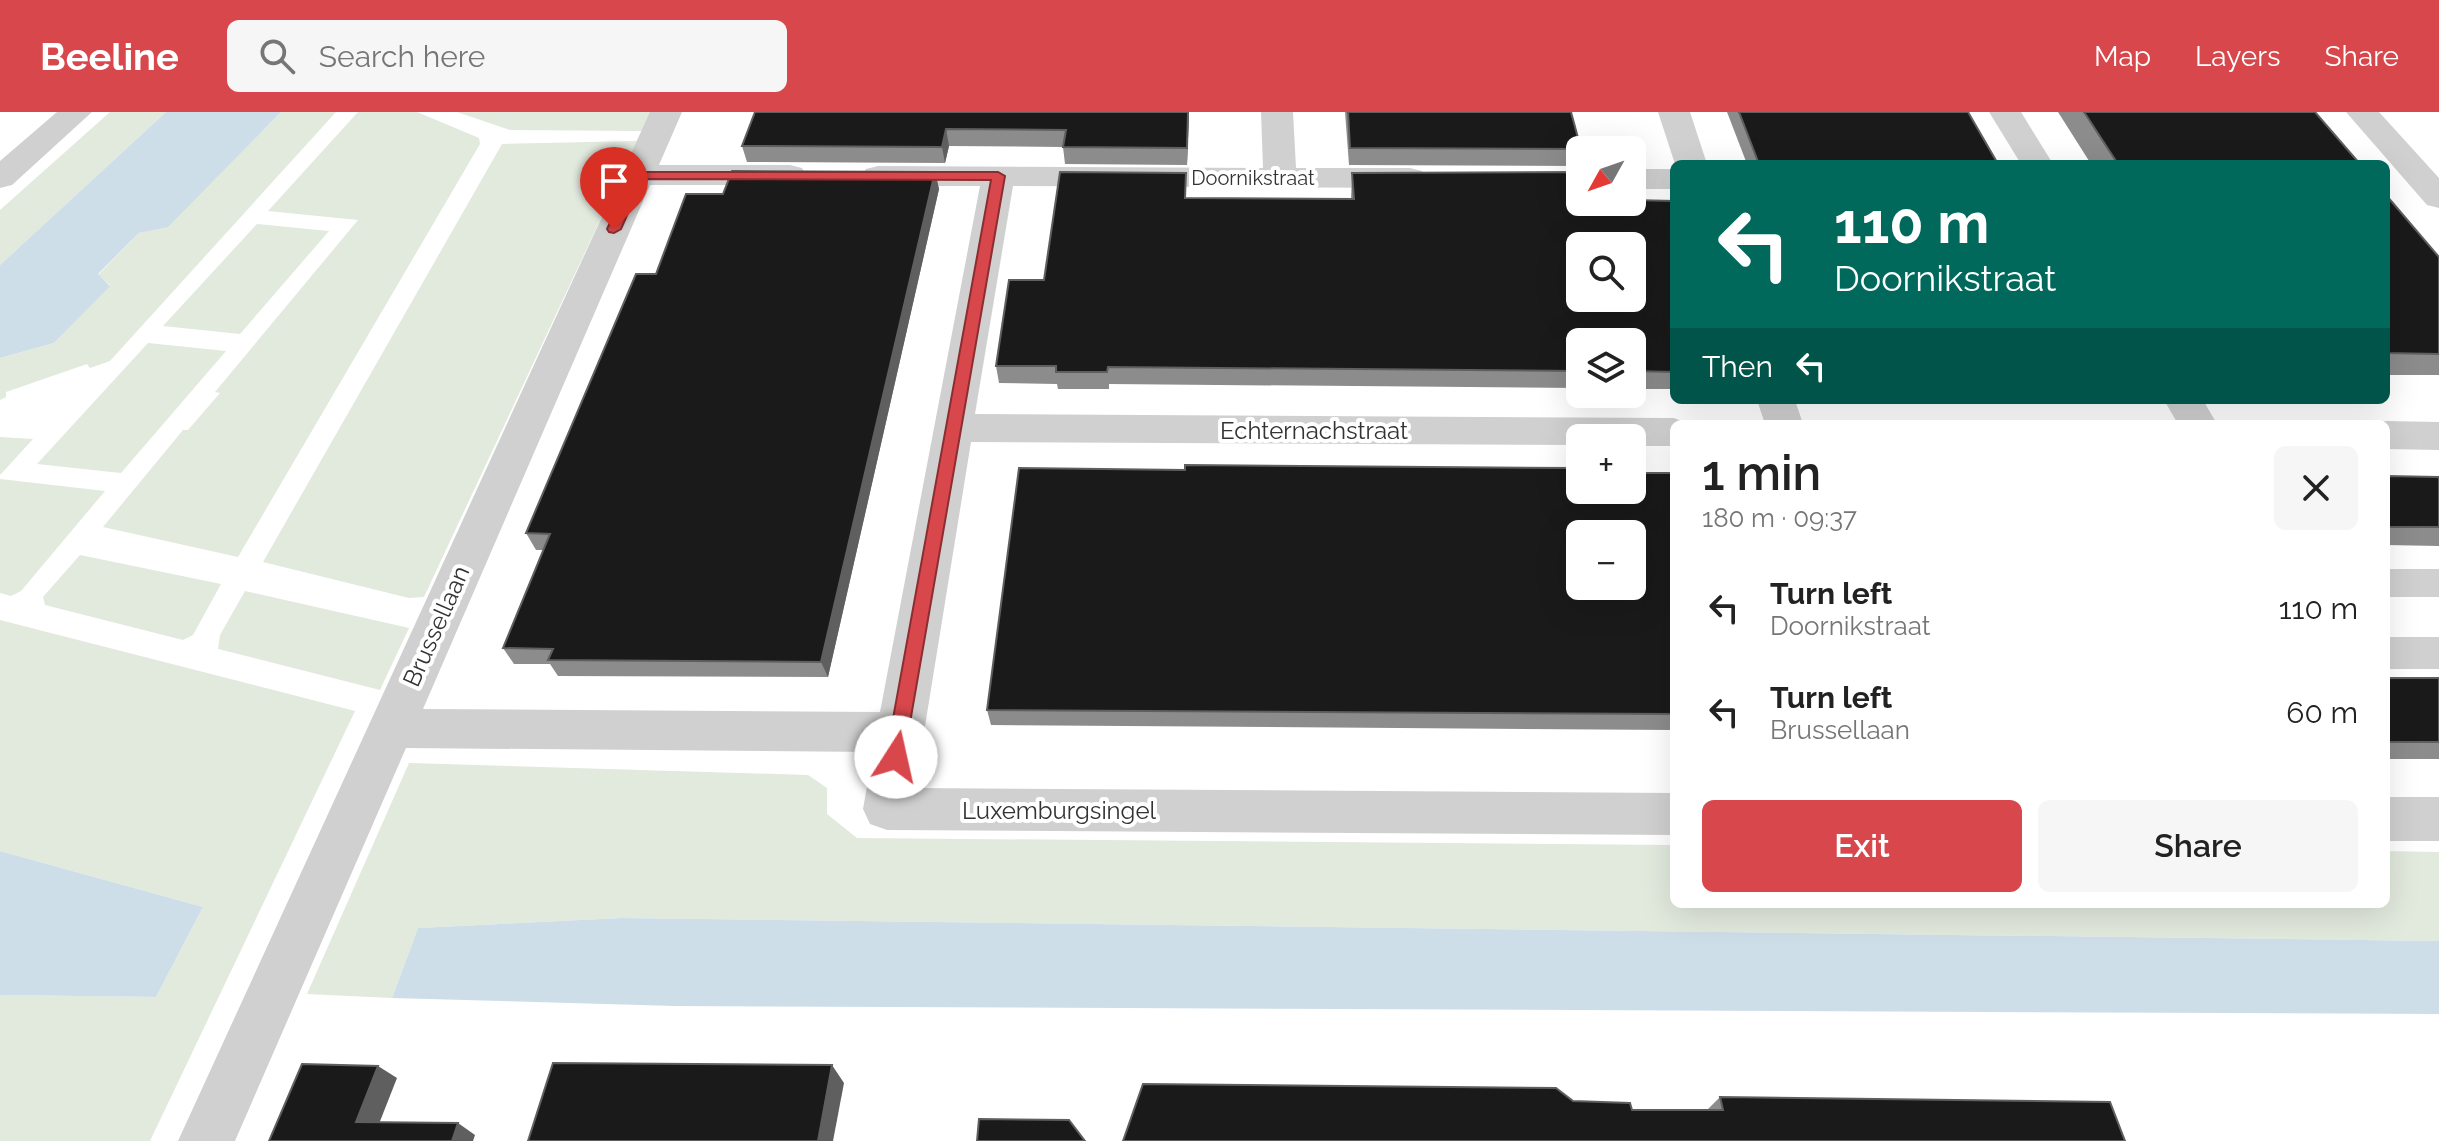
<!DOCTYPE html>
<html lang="en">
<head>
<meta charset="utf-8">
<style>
	:root { --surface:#fff; --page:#f6f6f6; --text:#222; --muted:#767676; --accent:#d8474c }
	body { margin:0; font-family:Raleway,sans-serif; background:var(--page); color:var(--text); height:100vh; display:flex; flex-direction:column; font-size:30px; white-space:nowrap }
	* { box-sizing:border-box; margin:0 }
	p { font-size:26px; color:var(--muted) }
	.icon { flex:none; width:44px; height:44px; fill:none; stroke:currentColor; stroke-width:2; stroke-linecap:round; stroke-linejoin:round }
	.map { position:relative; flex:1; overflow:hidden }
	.panel { position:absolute; left:1670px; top:308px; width:720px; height:488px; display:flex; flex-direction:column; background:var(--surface); border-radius:12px; box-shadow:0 8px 32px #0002 }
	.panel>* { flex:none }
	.banner { position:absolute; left:1670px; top:48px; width:720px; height:244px; border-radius:12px; box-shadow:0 8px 32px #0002; background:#00695c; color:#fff; overflow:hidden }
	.needle { width:52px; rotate:230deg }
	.fabs { position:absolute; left:1566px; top:24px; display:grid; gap:16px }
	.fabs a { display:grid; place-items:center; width:80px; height:80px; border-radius:12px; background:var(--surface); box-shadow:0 8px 32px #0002; font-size:40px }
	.pin { position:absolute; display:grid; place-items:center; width:68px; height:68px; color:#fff; margin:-82px -34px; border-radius:50% 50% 50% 0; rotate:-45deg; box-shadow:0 0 8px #0007 }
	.pin .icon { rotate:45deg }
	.me { position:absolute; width:88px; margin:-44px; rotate:10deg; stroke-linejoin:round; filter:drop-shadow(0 0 6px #0008) }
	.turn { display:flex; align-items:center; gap:28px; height:168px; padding:0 32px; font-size:36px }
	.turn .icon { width:104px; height:104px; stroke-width:2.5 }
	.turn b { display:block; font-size:56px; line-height:68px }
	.then { display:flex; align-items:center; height:76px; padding:0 32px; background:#0003; gap:16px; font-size:30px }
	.round { display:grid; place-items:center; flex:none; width:84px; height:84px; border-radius:12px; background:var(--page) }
	.headline { display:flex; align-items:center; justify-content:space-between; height:136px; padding:0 32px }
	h1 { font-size:48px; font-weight:600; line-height:60px }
	.cta { display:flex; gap:16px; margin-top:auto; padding:16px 32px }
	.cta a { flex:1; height:92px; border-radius:12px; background:var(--accent); color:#fff; font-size:32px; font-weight:600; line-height:92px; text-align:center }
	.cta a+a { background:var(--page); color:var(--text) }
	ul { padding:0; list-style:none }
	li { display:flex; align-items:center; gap:24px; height:104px; padding:0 32px }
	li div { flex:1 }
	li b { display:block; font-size:30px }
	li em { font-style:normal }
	header { display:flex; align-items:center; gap:48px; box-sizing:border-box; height:112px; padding:0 40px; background:var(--accent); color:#fff }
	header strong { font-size:38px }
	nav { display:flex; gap:44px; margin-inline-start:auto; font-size:28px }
	.search { width:560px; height:72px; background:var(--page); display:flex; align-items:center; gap:20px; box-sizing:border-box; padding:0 28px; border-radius:12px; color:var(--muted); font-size:30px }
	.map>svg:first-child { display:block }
	.green { fill:#e2e9dd }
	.water { fill:#cedee9 }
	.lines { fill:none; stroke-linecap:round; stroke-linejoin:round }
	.pedestrian { fill:#d0d0d0; fill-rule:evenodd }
	.minor { fill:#d0d0d0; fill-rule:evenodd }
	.tertiary { fill:#d0d0d0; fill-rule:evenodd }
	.wall { fill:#8c8c8c }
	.shaded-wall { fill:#5f5f5f }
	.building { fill:#1a1a1a; stroke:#5f5f5f; stroke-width:2; fill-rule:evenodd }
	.route { fill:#d8474c; stroke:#8c2e31; stroke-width:2 }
	.labels { text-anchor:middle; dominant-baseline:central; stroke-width:8; stroke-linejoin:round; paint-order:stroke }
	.far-street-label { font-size:20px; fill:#333; stroke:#fff }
	.street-label { font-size:24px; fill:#333; stroke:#fff }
</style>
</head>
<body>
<header>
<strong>Beeline</strong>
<div class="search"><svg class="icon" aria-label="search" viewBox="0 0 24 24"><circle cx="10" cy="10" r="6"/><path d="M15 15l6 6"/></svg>Search here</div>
<nav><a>Map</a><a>Layers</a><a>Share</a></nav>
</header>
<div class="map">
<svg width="2439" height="1029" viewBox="0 0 2439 1029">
	<rect width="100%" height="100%" fill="#fff"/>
	<g class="green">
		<path d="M 110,0 L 166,0 L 0,153 L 0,98 Z"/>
		<path d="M 281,0 L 336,0 L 110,249 L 90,256 L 87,252 L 6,280 L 6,285 L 0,288 L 0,246 L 54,231 L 110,173 L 98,163 L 139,121 L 168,114 Z"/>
		<path d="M 358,0 L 417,0 L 479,26 L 480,32 L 238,445 L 103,415 L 183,318 L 188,318 L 220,281 L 215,280 L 358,108 L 268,99 Z"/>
		<path d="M 457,0 L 651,0 L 642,19 L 510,18 Z"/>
		<path d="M 637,29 L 424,485 L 409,486 L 263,450 L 502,32 Z"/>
		<path d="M 257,112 L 329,119 L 240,222 L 163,214 Z"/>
		<path d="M 148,231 L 226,239 L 121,361 L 37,352 Z"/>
		<path d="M 0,325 L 33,327 L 0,363 Z"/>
		<path d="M 0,367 L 105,379 L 21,479 L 11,484 L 0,481 Z"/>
		<path d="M 80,443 L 221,472 L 193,523 L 183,528 L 45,493 L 43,485 Z"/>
		<path d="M 245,479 L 409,516 L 380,578 L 218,537 L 220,523 Z"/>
		<path d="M 0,508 L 355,599 L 150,1029 L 0,1029 L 0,883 L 156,885 L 203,795 L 0,739 Z"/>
		<path d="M 409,651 L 808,663 L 827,676 L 827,702 L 857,726 L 1674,733 L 1674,792 L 2386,792 L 2386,739 L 2439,740 L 2439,829 L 621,806 L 418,816 L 392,886 L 307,882 Z"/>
	</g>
	<g class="water">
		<path d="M 166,0 L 281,0 L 168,115 L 139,121 L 98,162 L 110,174 L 54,231 L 0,246 L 0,153 Z"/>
		<path d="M 0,739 L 203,795 L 156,885 L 0,883 Z"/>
		<path d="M 621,806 L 2439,829 L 2439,902 L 675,894 L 392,886 L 418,816 Z"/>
	</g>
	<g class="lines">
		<g class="pedestrian">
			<rect x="2386" y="457" width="53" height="28"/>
			<rect x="2386" y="525" width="53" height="32"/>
		</g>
		<g class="minor">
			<path d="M 57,0 L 92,0 L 12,73 L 0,76 L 0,49 Z"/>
			<path d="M 650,0 L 682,0 L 659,53 L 790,53 L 802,56 L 806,63 L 802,70 L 790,73 L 650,73 L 423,597 L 880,600 L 980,74 L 878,74 L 866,71 L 862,64 L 866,57 L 878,54 L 1263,56 L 1261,0 L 1293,0 L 1296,56 L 1410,56 L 1422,59 L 1426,66 L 1422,73 L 1410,76 L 1013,74 L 975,302 L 1674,306 L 1689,312 L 1674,312 L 1674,334 L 1632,334 L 1632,326 L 1580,326 L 1580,333 L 971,330 L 915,676 L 1674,681 L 1674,723 L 887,718 L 870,712 L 863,697 L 873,640 L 406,636 L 235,1029 L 178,1029 Z"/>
			<path d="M 1658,0 L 1690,0 L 1707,52 L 1675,52 Z"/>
			<path d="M 1989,0 L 2021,0 L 2053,52 L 2021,52 Z"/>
			<rect x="1632" y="57" width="42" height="20"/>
			<path d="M 1757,288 L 1795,288 L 1803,312 L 1765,312 Z"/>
			<path d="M 2164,288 L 2203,288 L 2217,312 L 2178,312 Z"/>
			<path d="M 2386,309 L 2439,310 L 2439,338 L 2386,337 L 2386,312 L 2376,312 Z"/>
			<rect x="2386" y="685" width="53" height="44"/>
		</g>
		<path class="tertiary" d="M 2346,0 L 2379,0 L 2439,66 L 2439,96 L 2427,93 Z"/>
	</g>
	<g class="wall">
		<path d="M 755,0 L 1189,0 L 1187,53 L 1065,52 L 1063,35 L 949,34 L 945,51 L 747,50 L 742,34 Z"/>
		<path d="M 1345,0 L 1571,0 L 1581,37 L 1577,54 L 1349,53 Z"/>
		<path d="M 1727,0 L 1968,0 L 1998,52 L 1747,52 Z"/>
		<path d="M 2058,0 L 2315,0 L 2360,52 L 2091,52 Z"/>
		<path d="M 935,60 L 939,77 L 828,565 L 558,564 L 550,552 L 514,552 L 503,536 L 544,438 L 536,438 L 526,421 L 656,162 L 723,82 Z"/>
		<path d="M 1352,61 L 1580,90 L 1674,89 L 1674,277 L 1632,277 L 1632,230 L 1580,230 L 1580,276 L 1109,272 L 1109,277 L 1058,277 L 1057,272 L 999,271 L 996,254 L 1044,168 L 1186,86 L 1351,87 Z"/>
		<path d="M 2386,83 L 2439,145 L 2439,263 L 2386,263 Z"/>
		<path d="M 1570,361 L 1674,361 L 1674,618 L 991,613 L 987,598 Z"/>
		<path d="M 2386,364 L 2439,365 L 2439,434 L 2386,433 Z"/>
		<rect x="2386" y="566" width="53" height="81"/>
		<path d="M 1720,985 L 2125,1029 L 1123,1029 L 1573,989 L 1632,998 L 1707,998 Z"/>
	</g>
	<g class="shaded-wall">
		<path d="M 1188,0 L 1189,0 L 1187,53 L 1187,36 Z"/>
		<path d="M 946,17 L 949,34 L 945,51 L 942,35 Z"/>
		<path d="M 935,60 L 939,77 L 828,565 L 821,550 Z"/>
		<path d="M 832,953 L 844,971 L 833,1029 L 818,1029 Z"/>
		<path d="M 378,954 L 397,966 L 375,1022 L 356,1010 Z"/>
		<path d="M 458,1011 L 475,1023 L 473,1029 L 452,1029 Z"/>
	</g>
	<g class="building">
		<path d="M 755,0 L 1188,0 L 1187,36 L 1063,35 L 1066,18 L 946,17 L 942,35 L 742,34 Z"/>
		<path d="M 1348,0 L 1571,0 L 1581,37 L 1350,36 Z"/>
		<path d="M 1739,0 L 1968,0 L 1998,52 L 1759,52 Z"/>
		<path d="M 2084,0 L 2315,0 L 2360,52 L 2118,52 Z"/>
		<path d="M 732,59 L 935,60 L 821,550 L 548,548 L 553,537 L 503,536 L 550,422 L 526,421 L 636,162 L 656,162 L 686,82 L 723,82 Z"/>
		<path d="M 1060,60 L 1186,61 L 1185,86 L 1354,87 L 1352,61 L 1580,60 L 1580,90 L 1632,90 L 1632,88 L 1674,89 L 1674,260 L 1632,259 L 1632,230 L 1580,230 L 1580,259 L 1108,255 L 1107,260 L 1056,260 L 1056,254 L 996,254 L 1009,168 L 1044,168 ZM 1580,134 L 1632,134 L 1632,186 L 1580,186 Z"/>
		<path d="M 2386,83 L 2439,145 L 2439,242 L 2386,241 Z"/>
		<path d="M 1185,353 L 1569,356 L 1570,361 L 1580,361 L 1580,378 L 1632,378 L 1632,361 L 1674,361 L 1674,602 L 987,598 L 1019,356 L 1185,358 ZM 1580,422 L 1632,422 L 1632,474 L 1580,474 Z"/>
		<path d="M 2386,364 L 2439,365 L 2439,415 L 2386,415 Z"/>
		<rect x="2386" y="566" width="53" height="64"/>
		<path d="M 553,951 L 832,953 L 818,1029 L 528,1029 Z"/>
		<path d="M 302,952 L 378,954 L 356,1010 L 458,1011 L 452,1029 L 269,1029 Z"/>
		<path d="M 1143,972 L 1556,976 L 1573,989 L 1630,991 L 1632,998 L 1723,998 L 1720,985 L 2110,990 L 2125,1029 L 1123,1029 Z"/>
		<path d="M 979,1007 L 1069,1008 L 1085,1029 L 977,1029 Z"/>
	</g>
	<path class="route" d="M 634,60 L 998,60 L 1005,64 L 903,651 L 896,654 L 889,651 L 886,645 L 991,68 L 643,67 L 621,117 L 614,121 L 609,120 L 607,117 Z"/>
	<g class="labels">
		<g class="far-street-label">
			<text x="1253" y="66">Doornikstraat</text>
		</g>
		<g class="street-label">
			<text x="1314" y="318">Echternachstraat</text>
			<text transform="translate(436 514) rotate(-66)">Brussellaan</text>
			<text x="1059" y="698">Luxemburgsingel</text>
		</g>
	</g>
</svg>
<div class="fabs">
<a><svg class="needle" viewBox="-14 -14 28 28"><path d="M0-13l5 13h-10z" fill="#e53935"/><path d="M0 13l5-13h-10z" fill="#767676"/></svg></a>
<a><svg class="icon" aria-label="search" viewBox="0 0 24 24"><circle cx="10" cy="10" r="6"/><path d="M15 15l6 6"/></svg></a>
<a><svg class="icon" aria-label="layers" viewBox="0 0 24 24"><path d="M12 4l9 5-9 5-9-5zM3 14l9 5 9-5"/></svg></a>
<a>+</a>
<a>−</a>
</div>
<div class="pin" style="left:614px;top:117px;background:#d93025"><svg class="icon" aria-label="arrive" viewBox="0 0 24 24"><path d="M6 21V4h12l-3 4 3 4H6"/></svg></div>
<svg class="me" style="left:896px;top:645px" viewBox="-20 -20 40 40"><circle r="19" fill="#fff"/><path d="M0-13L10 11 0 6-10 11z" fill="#d8474c"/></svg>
<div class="banner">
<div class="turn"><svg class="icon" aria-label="left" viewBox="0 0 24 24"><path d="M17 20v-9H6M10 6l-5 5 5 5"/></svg><div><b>110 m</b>Doornikstraat</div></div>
<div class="then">Then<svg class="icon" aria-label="left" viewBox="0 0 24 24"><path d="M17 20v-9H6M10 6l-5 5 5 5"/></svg></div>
</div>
<section class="panel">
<div class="headline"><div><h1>1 min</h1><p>180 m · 09:37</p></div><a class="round"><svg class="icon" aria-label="close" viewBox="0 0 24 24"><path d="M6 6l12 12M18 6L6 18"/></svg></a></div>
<ul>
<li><svg class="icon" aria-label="left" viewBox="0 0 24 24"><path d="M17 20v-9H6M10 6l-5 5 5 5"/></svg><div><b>Turn left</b><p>Doornikstraat</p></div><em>110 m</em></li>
<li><svg class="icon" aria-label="left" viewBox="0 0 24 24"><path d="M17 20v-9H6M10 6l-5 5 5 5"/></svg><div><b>Turn left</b><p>Brussellaan</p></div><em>60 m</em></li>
</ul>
<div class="cta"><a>Exit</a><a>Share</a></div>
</section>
</div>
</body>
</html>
